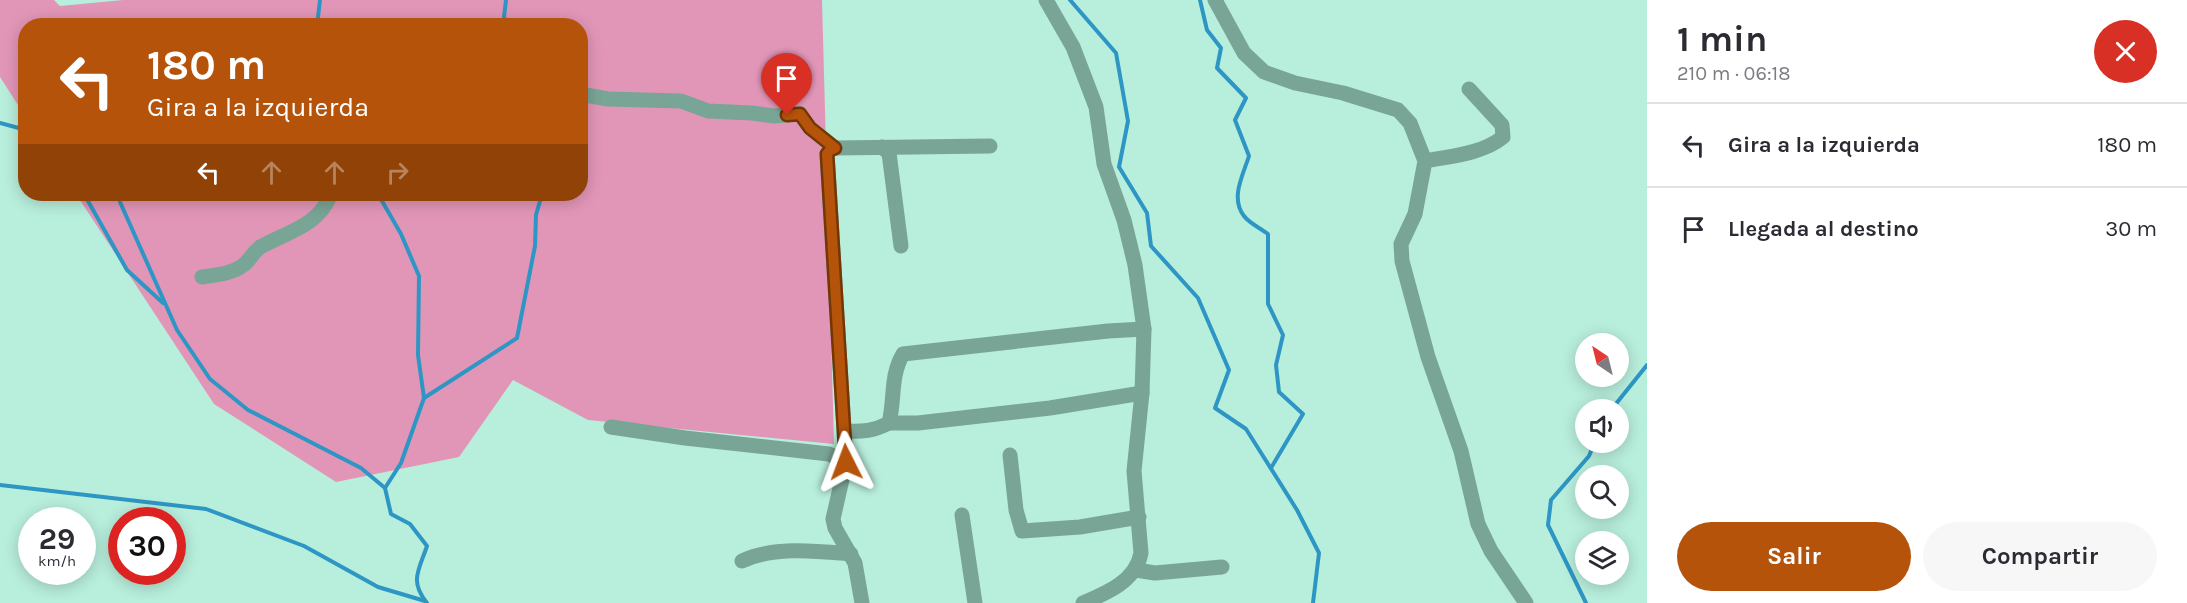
<!DOCTYPE html>
<html lang="es">
<head>
<meta charset="utf-8">
<style>
	:root { --surface:#fff; --page:#f7f7f7; --text:#2b2b33; --muted:#7c7c81; --line:#e1e1e2; --accent:#b45309 }
	body { margin:0; font-family:Karla,sans-serif; background:var(--page); color:var(--text); height:100vh; display:flex; flex-direction:column; font-size:22px; white-space:nowrap }
	* { box-sizing:border-box; margin:0 }
	p { font-size:20px; color:var(--muted) }
	.icon { flex:none; width:33px; height:33px; fill:none; stroke:currentColor; stroke-width:2; stroke-linecap:round; stroke-linejoin:round }
	.map { position:relative; flex:1; overflow:hidden }
	.panel { display:flex; flex-direction:column; background:var(--surface); width:540px }
	.panel>* { flex:none }
	.hud { position:absolute; left:18px; top:18px; width:570px; height:183px; border-radius:24px; box-shadow:0 3px 15px #0003; background:#b45309; color:#fff; overflow:hidden }
	.needle { width:39px; rotate:325deg }
	.tools { position:absolute; left:1575px; top:333px; display:grid; gap:12px }
	.tools a { display:grid; place-items:center; width:54px; height:54px; border-radius:50%; background:var(--surface); box-shadow:0 3px 15px #0003; font-size:30px }
	.speed { position:absolute; left:18px; top:507px; display:flex; gap:12px; font-size:30px; font-weight:700; text-align:center }
	.speed>* { display:grid; place-content:center; width:78px; height:78px; border-radius:50%; background:var(--surface); box-shadow:0 3px 15px #0003; line-height:1 }
	.speed small { font-size:15px; font-weight:400 }
	.speed .limit { border:9px solid #d22; background:#fff; color:#111 }
	.pin { position:absolute; display:grid; place-items:center; width:51px; height:51px; color:#fff; margin:-62px -26px; border-radius:50% 50% 50% 0; rotate:-45deg; box-shadow:0 0 6px #0007 }
	.pin .icon { rotate:45deg }
	.me { position:absolute; width:66px; margin:-33px; rotate:357deg; stroke-linejoin:round; filter:drop-shadow(0 0 4px #0008) }
	.turn { display:flex; align-items:center; gap:21px; height:126px; padding:0 30px; font-size:27px }
	.turn .icon { width:78px; height:78px; stroke-width:2.5 }
	.turn b { display:block; font-size:42px; line-height:51px }
	.lanes { display:flex; align-items:center; height:57px; padding:0 30px; background:#0003; justify-content:center; gap:30px; direction:ltr }
	.lanes .off { opacity:.35 }
	.round { display:grid; place-items:center; flex:none; width:63px; height:63px; border-radius:32px; background:var(--page) }
	.headline { display:flex; align-items:center; justify-content:space-between; height:102px; padding:0 30px }
	h1 { font-size:36px; font-weight:700; line-height:45px }
	.primary-button { display:flex; gap:12px; margin-top:auto; padding:12px 30px }
	.primary-button a { flex:1; height:69px; border-radius:36px; background:var(--accent); color:#fff; font-size:24px; font-weight:700; line-height:69px; text-align:center }
	.primary-button a+a { background:var(--page); color:var(--text) }
	ul { padding:0; list-style:none }
	li { display:flex; align-items:center; gap:18px; height:84px; padding:0 30px; border-top:2px solid var(--line) }
	li div { flex:1 }
	li b { display:block; font-size:22px }
	li em { font-style:normal }
	main { display:flex; flex:1; min-height:0 }
	.map>svg:first-child { display:block }
	.green { fill:#e296b7 }
	.lines { fill:none; stroke-linecap:round; stroke-linejoin:round }
	.stream { stroke:#2e96c4; stroke-width:4 }
	.minor { stroke:#79a596; stroke-width:15 }
	.route-casing { stroke:#753606; stroke-width:15 }
	.route { stroke:#b45309; stroke-width:10 }
</style>
</head>
<body>
<main>
<div class="map">
<svg width="1647" height="603" viewBox="0 0 1647 603">
	<rect width="100%" height="100%" fill="#b8eedc"/>
	<path class="green" d="M 0,0 L 54,0 L 60,6 L 123,0 L 822,0 L 834,444 L 588,420 L 513,380 L 459,457 L 336,482 L 214,404 L 76,194 L 580,194 L 580,26 L 26,26 L 25,116 L 0,77 Z"/>
	<g class="lines">
		<g class="stream">
			<path d="M 506,0 L 504,17 L 509,26"/>
			<path d="M 1070,0 L 1116,53 L 1128,121 L 1119,167 L 1147,213 L 1151,246 L 1198,298 L 1229,370 L 1215,408 L 1246,429 L 1297,510 L 1319,553 L 1313,603"/>
			<path d="M 1200,0 L 1207,30 L 1221,48 L 1217,68 L 1246,98 L 1235,120 L 1249,156 C 1243,175 1230,198 1244,216 C 1249,223 1260,228 1268,234 L 1268,304 L 1283,335 L 1276,365 L 1279,392 L 1303,414 L 1271,468"/>
			<path d="M 317,26 L 320,0"/>
			<path d="M 0,123 L 26,130"/>
			<path d="M 84,194 L 127,270 L 163,303"/>
			<path d="M 378,194 L 401,234 L 419,276 L 418,355 L 424,398"/>
			<path d="M 120,202 L 177,330 L 210,379 L 248,410 L 361,468 L 385,488"/>
			<path d="M 1611,410 L 1647,365"/>
			<path d="M 0,485 L 206,509 L 304,546 L 378,587 L 425,601"/>
			<path d="M 427,603 C 409,581 419,570 427,546 L 410,524 L 391,514 L 385,488 L 401,463 L 424,398 L 517,338 L 535,246 L 536,215 L 542,194"/>
			<path d="M 1586,603 L 1548,525 L 1551,500 L 1589,456 L 1595,442"/>
		</g>
		<g class="minor">
			<path d="M 1046,0 L 1073,47 L 1096,107 L 1104,164 L 1124,220 L 1135,265 L 1144,329 L 1142,393 L 1134,471 L 1141,553 C 1136,581 1107,593 1083,603"/>
			<path d="M 1215,0 L 1244,53 L 1264,72 L 1295,83 L 1343,93 L 1398,110 L 1410,123 L 1425,161 L 1415,214 L 1401,244 L 1402,261 L 1428,357 L 1461,451 L 1478,524 L 1491,551 L 1526,603"/>
			<path d="M 580,94 L 608,99 L 681,101 L 708,111 L 752,113 L 774,116 L 800,114 L 810,128 L 835,148"/>
			<path d="M 882,147 L 889,153 L 901,246"/>
			<path d="M 1425,161 C 1451,156 1482,154 1503,137 L 1502,125 L 1469,89"/>
			<path d="M 202,277 C 215,275 231,274 242,266 C 250,261 254,250 262,246 C 290,231 318,226 331,194"/>
			<path d="M 889,423 L 918,423 L 1050,408 L 1142,393"/>
			<path d="M 611,427 L 685,438 L 829,454 L 846,462"/>
			<path d="M 845,431 C 862,432 874,431 889,423 C 895,399 890,376 903,354 L 1108,331 L 1144,329"/>
			<path d="M 1010,455 L 1016,510 L 1022,531 L 1080,527 L 1139,517"/>
			<path d="M 962,515 L 975,603"/>
			<path d="M 742,561 C 774,546 816,551 851,554"/>
			<path d="M 1136,570 L 1155,573 L 1222,567"/>
			<path d="M 862,603 L 855,563 L 835,528 L 833,519 L 846,462 L 827,154 L 830,150 L 835,148 L 990,146"/>
		</g>
	</g>
	<g class="lines">
		<g class="route-casing">
			<path id="route" d="M 787,115 L 800,114 L 810,128 L 835,148 L 830,150 L 827,154 L 846,462"/>
		</g>
		<use href="#route" class="route"/>
	</g>
</svg>
<div class="tools">
<a><svg class="needle" viewBox="-14 -14 28 28"><path d="M0-13l5 13h-10z" fill="#e53935"/><path d="M0 13l5-13h-10z" fill="#7c7c81"/></svg></a>
<a><svg class="icon" aria-label="sound" viewBox="0 0 24 24"><path d="M4 9h4l5-4v14l-5-4H4zM17 9q2 3 0 6"/></svg></a>
<a><svg class="icon" aria-label="search" viewBox="0 0 24 24"><circle cx="10" cy="10" r="6"/><path d="M15 15l6 6"/></svg></a>
<a><svg class="icon" aria-label="layers" viewBox="0 0 24 24"><path d="M12 4l9 5-9 5-9-5zM3 14l9 5 9-5"/></svg></a>
</div>
<div class="speed"><div>29<small>km/h</small></div><div class="limit">30</div></div>
<div class="pin" style="left:787px;top:115px;background:#d93025"><svg class="icon" aria-label="arrive" viewBox="0 0 24 24"><path d="M6 21V4h12l-3 4 3 4H6"/></svg></div>
<svg class="me" style="left:846px;top:462px" viewBox="-20 -20 40 40"><path d="M0-17L14 15 0 8-14 15z" fill="#b45309" stroke="#fff" stroke-width="4"/></svg>
<div class="hud">
<div class="turn"><svg class="icon" aria-label="left" viewBox="0 0 24 24"><path d="M17 20v-9H6M10 6l-5 5 5 5"/></svg><div><b>180 m</b>Gira a la izquierda</div></div>
<div class="lanes"><svg class="icon" aria-label="left" viewBox="0 0 24 24"><path d="M17 20v-9H6M10 6l-5 5 5 5"/></svg><svg class="icon off" aria-label="ahead" viewBox="0 0 24 24"><path d="M12 20V5M6 11l6-6 6 6"/></svg><svg class="icon off" aria-label="ahead" viewBox="0 0 24 24"><path d="M12 20V5M6 11l6-6 6 6"/></svg><svg class="icon off" aria-label="right" viewBox="0 0 24 24"><path d="M7 20v-9h11M14 6l5 5-5 5"/></svg></div>
</div>
</div>
<section class="panel">
<div class="headline"><div><h1>1 min</h1><p>210 m · 06:18</p></div><a class="round" style="background:#d93025;color:#fff"><svg class="icon" aria-label="close" viewBox="0 0 24 24"><path d="M6 6l12 12M18 6L6 18"/></svg></a></div>
<ul>
<li><svg class="icon" aria-label="left" viewBox="0 0 24 24"><path d="M17 20v-9H6M10 6l-5 5 5 5"/></svg><div><b>Gira a la izquierda</b></div><em>180 m</em></li>
<li><svg class="icon" aria-label="arrive" viewBox="0 0 24 24"><path d="M6 21V4h12l-3 4 3 4H6"/></svg><div><b>Llegada al destino</b></div><em>30 m</em></li>
</ul>
<div class="primary-button"><a>Salir</a><a>Compartir</a></div>
</section>
</main>
</body>
</html>
